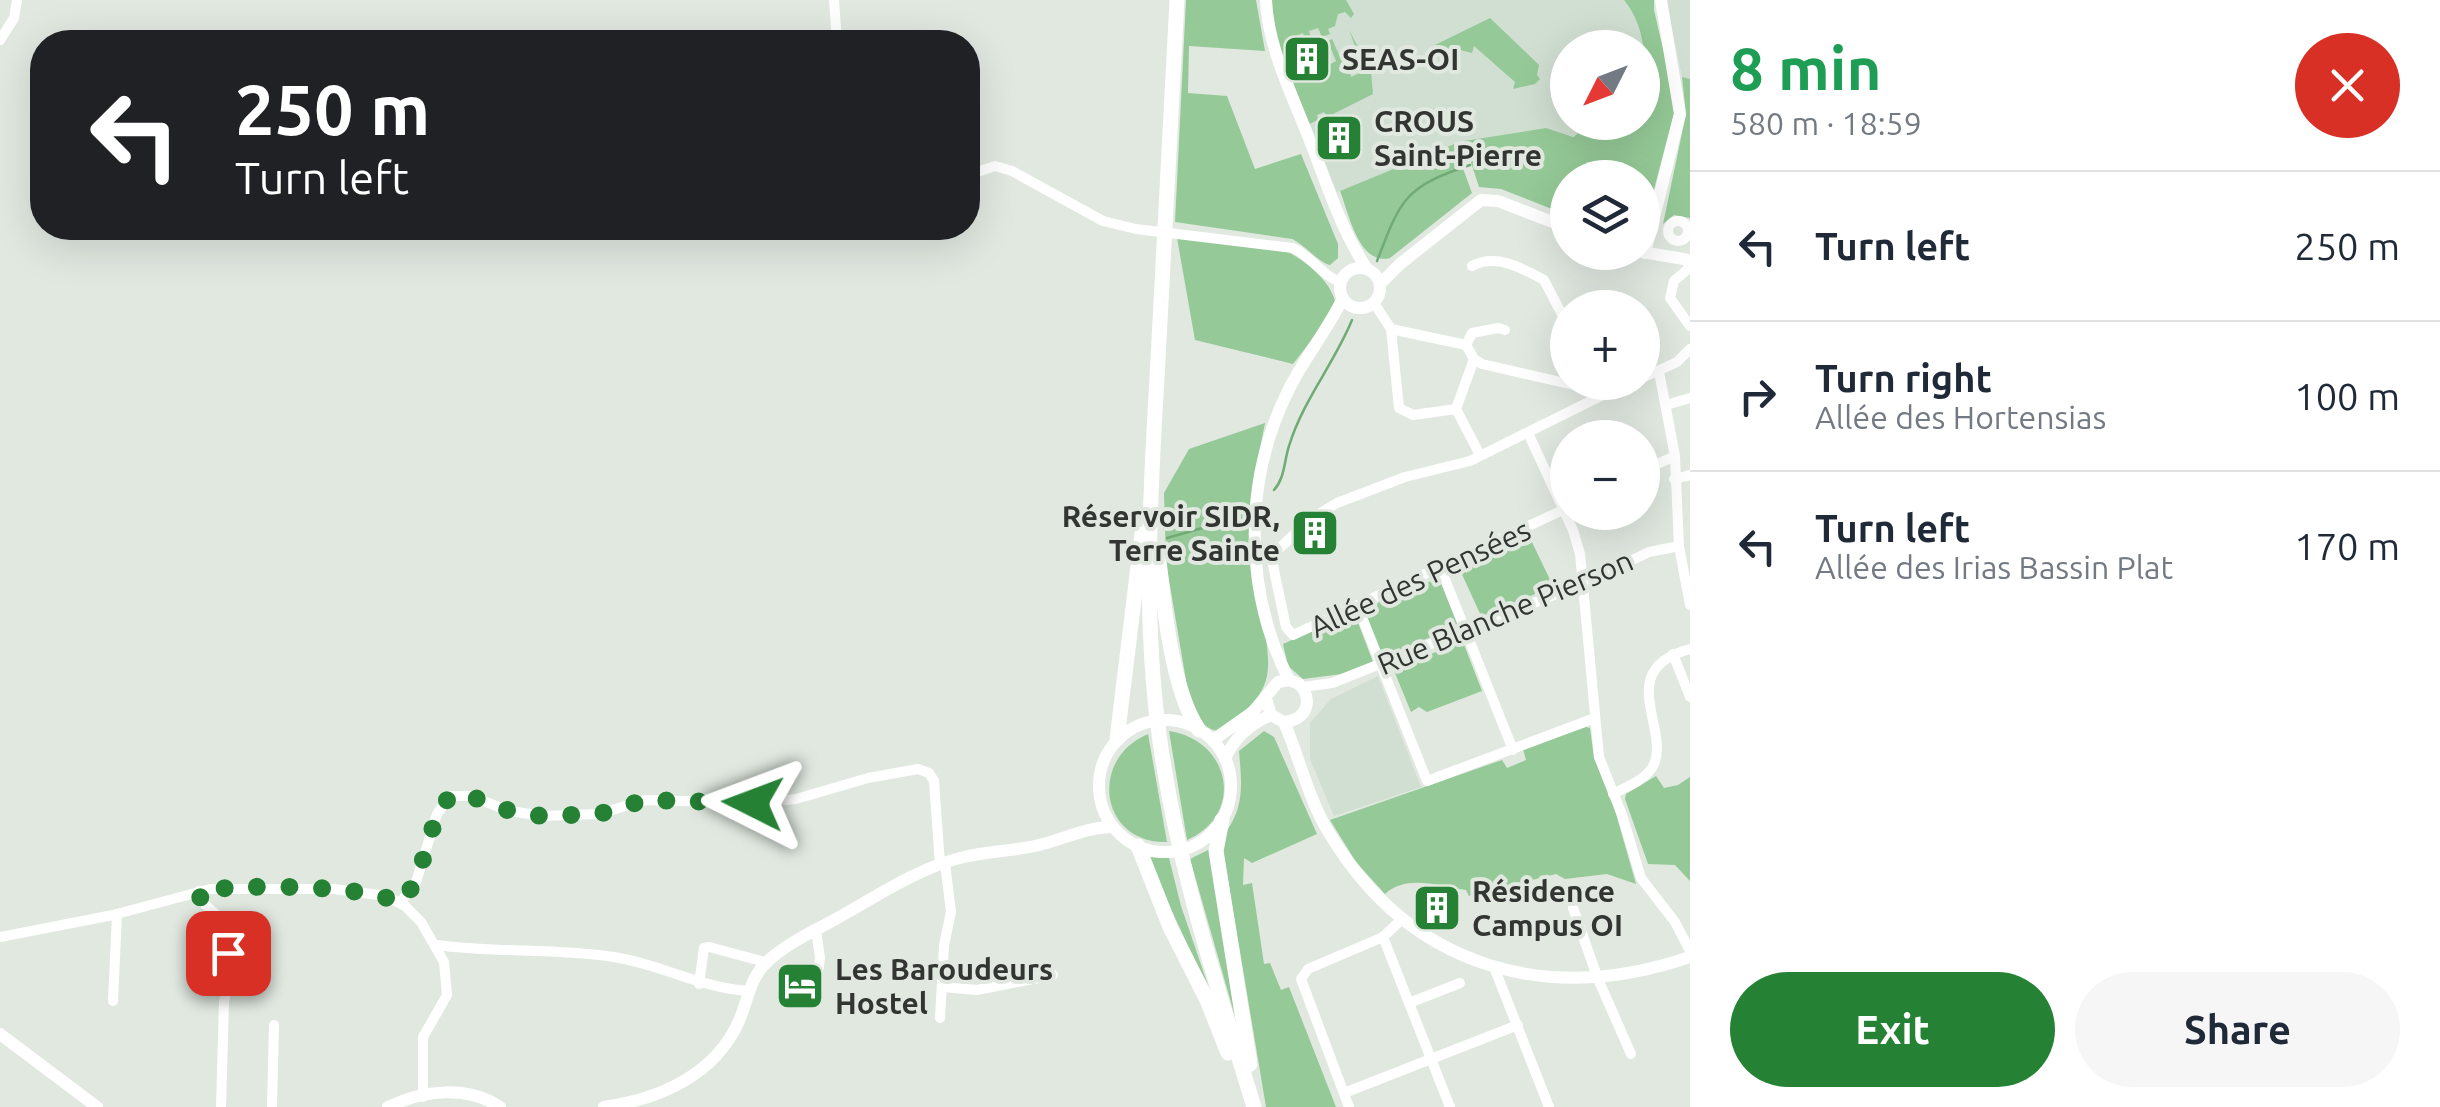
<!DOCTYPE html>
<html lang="en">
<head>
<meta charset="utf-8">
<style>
	:root { --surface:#fff; --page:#f6f6f7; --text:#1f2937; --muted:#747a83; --line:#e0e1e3; --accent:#258234 }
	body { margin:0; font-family:Ubuntu,sans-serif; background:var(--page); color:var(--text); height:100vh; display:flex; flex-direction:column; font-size:38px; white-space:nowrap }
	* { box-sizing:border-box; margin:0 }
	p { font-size:32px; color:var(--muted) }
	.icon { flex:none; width:55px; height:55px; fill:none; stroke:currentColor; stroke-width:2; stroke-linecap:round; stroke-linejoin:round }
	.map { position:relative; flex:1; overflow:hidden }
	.side { display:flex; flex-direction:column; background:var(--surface); width:750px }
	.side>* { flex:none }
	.banner { position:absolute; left:30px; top:30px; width:950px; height:210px; border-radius:40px; box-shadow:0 10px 40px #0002; background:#202124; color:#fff; overflow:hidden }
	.needle { width:65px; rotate:228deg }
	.buttons { position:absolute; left:1550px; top:30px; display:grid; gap:20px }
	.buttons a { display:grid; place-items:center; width:110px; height:110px; border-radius:50%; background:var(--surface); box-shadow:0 10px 40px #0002; font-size:50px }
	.pin { position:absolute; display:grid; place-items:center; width:85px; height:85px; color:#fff; margin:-42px; border-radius:20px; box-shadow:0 5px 15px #0006 }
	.me { position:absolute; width:110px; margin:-55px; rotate:273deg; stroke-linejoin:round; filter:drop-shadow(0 0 8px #0008) }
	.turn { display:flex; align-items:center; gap:35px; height:210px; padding:0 40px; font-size:45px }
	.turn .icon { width:130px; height:130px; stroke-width:2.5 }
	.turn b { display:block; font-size:70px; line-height:85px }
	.round { display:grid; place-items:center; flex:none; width:105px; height:105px; border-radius:52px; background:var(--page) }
	.summary { display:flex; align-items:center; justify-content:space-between; height:170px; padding:0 40px }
	h1 { font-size:60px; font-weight:600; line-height:75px; color:#1e9e55 }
	.button { display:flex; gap:20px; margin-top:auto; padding:20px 40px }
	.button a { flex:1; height:115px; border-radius:60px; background:var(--accent); color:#fff; font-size:40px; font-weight:600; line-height:115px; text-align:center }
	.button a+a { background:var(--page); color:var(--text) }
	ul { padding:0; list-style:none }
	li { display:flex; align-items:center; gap:30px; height:150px; padding:0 40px; border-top:2px solid var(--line) }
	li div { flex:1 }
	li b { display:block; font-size:38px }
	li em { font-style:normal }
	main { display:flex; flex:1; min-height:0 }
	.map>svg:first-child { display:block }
	.built { fill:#d0dfd1 }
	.green { fill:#95c997 }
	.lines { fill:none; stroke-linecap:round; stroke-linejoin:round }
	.stream { stroke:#70aa74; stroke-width:2.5 }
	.minor { stroke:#fff; stroke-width:10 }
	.tertiary { stroke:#fff; stroke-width:12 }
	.primary { stroke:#fff; stroke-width:15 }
	.route { stroke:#258234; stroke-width:18; stroke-dasharray:0 32.4 }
	.labels { text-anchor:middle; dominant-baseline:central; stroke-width:8; stroke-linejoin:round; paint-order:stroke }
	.poi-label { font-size:30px; font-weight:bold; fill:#323532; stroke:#e0e8e0; text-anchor:start }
	.street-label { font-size:30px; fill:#323532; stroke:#e0e8e0 }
</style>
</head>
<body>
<main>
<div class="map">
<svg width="1690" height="1107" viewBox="0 0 1690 1107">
	<rect width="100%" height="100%" fill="#e0e8e0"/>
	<g class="built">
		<path d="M 1327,0 L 1624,0 L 1635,16 L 1644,44 L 1643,88 L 1642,48 L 1568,48 L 1568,122 L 1593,123 L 1580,134 L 1567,137 L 1546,128 L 1459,142 L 1337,192 L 1309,124 L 1283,17 Z"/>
		<path d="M 1666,0 L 1690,0 L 1690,79 L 1682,77 Z"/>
		<path d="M 1378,676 L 1421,787 L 1334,816 L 1310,759 L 1310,723 L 1331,699 Z"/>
	</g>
	<g class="green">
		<path d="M 1186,0 L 1256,0 L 1265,51 L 1189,46 L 1188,93 L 1227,96 L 1255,169 L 1301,154 L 1338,244 L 1338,258 L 1330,265 C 1319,263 1305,245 1292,239 L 1175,222 Z"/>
		<path d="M 1271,0 L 1346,0 L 1354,14 L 1351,18 L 1345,12 L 1338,14 L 1335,26 L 1328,29 L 1330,34 L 1322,37 L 1318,28 L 1309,31 L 1312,41 L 1307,43 L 1303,33 L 1293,37 L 1306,72 L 1316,69 L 1309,49 L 1314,47 L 1322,69 L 1336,61 L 1328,41 L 1332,39 L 1340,57 L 1346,55 L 1351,77 L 1360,73 L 1348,55 L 1357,51 L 1349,30 L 1371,72 L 1373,94 L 1327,117 L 1324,112 L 1317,115 L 1318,120 L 1309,124 L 1274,33 Z"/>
		<path d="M 1624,0 L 1654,0 L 1654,10 L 1673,92 L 1674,113 L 1643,231 L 1642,178 L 1568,178 L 1567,215 L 1501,189 L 1479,187 L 1464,141 L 1546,128 L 1573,137 L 1593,123 L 1626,127 L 1629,123 L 1642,122 C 1643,80 1653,36 1624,0 Z"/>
		<path d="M 1490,18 L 1539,65 L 1537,75 L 1540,79 L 1535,84 L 1513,89 L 1515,82 L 1474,46 L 1472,53 L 1452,48 L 1439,54 L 1435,45 Z"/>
		<path d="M 1682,77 L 1690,79 L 1690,218 L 1674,215 L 1663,224 L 1686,114 Z"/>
		<path d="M 1454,144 L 1472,193 L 1390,258 C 1359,266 1349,214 1340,191 Z"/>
		<path d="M 1177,238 L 1288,252 C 1307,262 1329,280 1335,301 L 1323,325 L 1293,364 L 1195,340 Z"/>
		<path d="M 1265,423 C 1257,465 1246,510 1250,553 C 1253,588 1273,644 1267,676 C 1261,703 1239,715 1217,731 C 1203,728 1195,716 1190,704 L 1166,562 L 1164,493 L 1189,449 Z"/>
		<path d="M 1530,538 L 1553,586 L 1482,618 L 1460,570 Z"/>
		<path d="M 1439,578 L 1458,626 L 1382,657 L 1363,609 Z"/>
		<path d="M 1354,612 L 1373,662 L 1342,674 L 1303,679 L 1288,666 L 1283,644 Z"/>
		<path d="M 1463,642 L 1482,691 L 1427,712 L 1419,707 L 1411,712 L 1393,668 Z"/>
		<path d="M 1586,727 L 1590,728 L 1594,758 L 1612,800 L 1636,884 L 1607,874 L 1565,879 L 1556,874 L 1469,896 L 1466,890 C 1440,886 1406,874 1385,894 L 1356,862 L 1330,820 L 1502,760 L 1507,768 L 1526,760 L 1523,749 Z"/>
		<path d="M 1169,731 C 1230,740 1246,814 1187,840 Z"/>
		<path d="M 1264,731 L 1274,737 L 1317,834 L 1252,863 L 1244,858 L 1243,885 L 1252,883 L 1264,964 L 1270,963 L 1281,990 L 1289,987 L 1336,1107 L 1266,1107 L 1221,838 C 1245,810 1242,786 1239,751 Z"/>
		<path d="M 1148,734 L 1167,842 C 1100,844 1088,759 1148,734 Z"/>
		<path d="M 1656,776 L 1664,788 L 1678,785 L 1690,777 L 1690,881 L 1675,865 L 1648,864 L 1625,799 L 1626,794 Z"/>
		<path d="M 1210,849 L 1238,1027 L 1190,859 Z"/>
		<path d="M 1147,857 L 1169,858 L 1181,906 L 1213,1000 Z"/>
	</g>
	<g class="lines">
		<g class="stream">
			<path d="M 1377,261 C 1401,198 1405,187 1470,165"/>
			<path d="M 1274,490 C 1285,478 1284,461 1289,446 C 1303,400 1334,364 1352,320"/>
			<path d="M 1167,538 L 1231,520"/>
			<path d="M 1126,552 L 1132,551"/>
		</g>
		<g class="minor">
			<path d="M 834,0 L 837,42"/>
			<path d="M 0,40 L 14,18 L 17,0"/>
			<path d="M 968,175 L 995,166 L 1012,171 L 1103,221 L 1136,229 L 1293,248 C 1313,257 1320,275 1341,282"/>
			<circle cx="1678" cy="231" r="10"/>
			<path d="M 1689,260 L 1688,269 L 1674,281 L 1670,298 L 1690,326"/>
			<path d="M 1472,266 C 1496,253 1522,268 1544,280 L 1568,326"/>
			<path d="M 1374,303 L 1391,329 L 1466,345 L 1474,359 L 1482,364 L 1596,390"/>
			<path d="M 1391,329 L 1399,408 L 1413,415 L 1456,409 L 1480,455"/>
			<path d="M 1466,345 L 1472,333 L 1498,328 L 1505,330"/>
			<path d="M 1659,372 L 1675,456 L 1679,546 L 1690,605"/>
			<path d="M 1642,378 L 1677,362 L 1690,349"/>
			<path d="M 1666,405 L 1690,398"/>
			<path d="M 1456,409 L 1474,359"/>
			<path d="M 1528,433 L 1573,530 L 1580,554 L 1599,757 L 1622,815 L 1641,878 L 1675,922 L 1690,951"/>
			<path d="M 1642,471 L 1675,456"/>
			<path d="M 1674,479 L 1690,475"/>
			<path d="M 1271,556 L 1286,627 L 1293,635 L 1565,509"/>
			<path d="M 1255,559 L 1271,556 L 1312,518 L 1337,503 L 1405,477 L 1470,461 L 1629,382"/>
			<path d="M 1441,569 L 1513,750"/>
			<path d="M 1358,607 L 1427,781 L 1595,718"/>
			<path d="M 1673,654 L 1690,697"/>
			<path d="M 1303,687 L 1332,683 L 1584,583 L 1649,552 L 1679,546"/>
			<path d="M 1613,794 C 1626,787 1643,781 1652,768 C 1674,732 1611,670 1690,649"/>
			<path d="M 199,891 L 201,901 L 219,917 L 226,931 L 230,975 L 224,1002 L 221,1107"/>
			<path d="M 400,903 L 416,882 L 437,814 L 450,796 L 470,796 L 510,811 L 542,816 L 599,814 L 645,800 L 753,803 L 796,799 L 868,778 L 918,769 L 929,773 L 934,781 L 940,865"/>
			<path d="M 1573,908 L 1598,979 L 1631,1054"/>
			<path d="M 816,930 L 820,958 L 816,992"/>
			<path d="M 0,937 L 113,915 L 210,889 L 334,889 L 386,896 L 405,906 L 421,922 L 444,962 L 447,995 L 423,1037 L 423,1097"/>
			<path d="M 1383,937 L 1450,1107"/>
			<path d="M 436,945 C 495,953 555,948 614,957 C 660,964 698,987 748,991"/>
			<path d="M 1494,967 L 1549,1107"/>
			<path d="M 699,984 L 704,948 L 709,947 L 765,962"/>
			<path d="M 942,987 L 977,990 L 1053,975"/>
			<path d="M 113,1001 L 117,914"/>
			<path d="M 1409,1003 L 1460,983"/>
			<path d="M 940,1018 L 944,945 L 951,912 L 945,863"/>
			<path d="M 1344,1093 L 1518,1025"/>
			<path d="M 272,1107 L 274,1025"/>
			<path d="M 1349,1107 L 1301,979 L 1308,969 L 1383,937 L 1402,919"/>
		</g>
		<g class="tertiary">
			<path d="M 1266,0 C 1268,49 1293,96 1310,141 C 1327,184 1341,230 1367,269"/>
			<path d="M 1642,252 L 1690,260"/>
			<path d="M 1645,253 L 1680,114 L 1661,0"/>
			<circle cx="1360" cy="288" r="20"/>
			<path d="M 1380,284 L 1400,264 L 1481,200 L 1498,201 L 1568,228"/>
			<path d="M 1289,680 C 1244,590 1243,482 1288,391 C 1304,358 1327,331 1343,298"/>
			<circle cx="1165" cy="786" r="66"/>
			<path d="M 1284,722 C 1300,759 1309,802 1331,836 C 1412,968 1547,1006 1690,957"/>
			<path d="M 1213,740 L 1253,712 L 1278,682 L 1289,680 L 1299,684 C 1314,700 1307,720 1284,722 L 1271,715 L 1266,699"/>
			<path d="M 1225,759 C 1234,738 1250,724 1271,715"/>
			<path d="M 0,1034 L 97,1107"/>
			<path d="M 388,1107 C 423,1090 467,1085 500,1107"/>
			<path d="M 604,1107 C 660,1099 715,1075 739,1021 C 748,1000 750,976 769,960 C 788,943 812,932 834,920 C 874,898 919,867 964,857 C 989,851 1015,851 1039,845 C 1065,839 1086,827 1113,827"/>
		</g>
		<g class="primary">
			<path d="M 1177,0 C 1170,126 1164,252 1157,378 C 1150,496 1143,616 1159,734 C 1176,862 1216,983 1254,1107"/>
			<path d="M 1158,550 C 1163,599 1171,690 1199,730"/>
			<path d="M 1117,739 L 1142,534"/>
			<path d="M 1222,820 L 1216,851 L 1250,1064"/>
			<path d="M 1138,846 L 1170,927 L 1207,1000 L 1228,1053"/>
		</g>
	</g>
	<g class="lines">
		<path class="route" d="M 228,953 C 226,929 221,915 201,901 L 199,891 C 241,884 363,884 400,903 L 416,882 L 437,814 L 450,796 L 470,796 L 510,811 L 542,816 L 599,814 L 645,800 L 753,803"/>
	</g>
	<defs>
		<g id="building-square" transform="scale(2.5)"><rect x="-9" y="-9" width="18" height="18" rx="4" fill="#258234" stroke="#e0e8e0"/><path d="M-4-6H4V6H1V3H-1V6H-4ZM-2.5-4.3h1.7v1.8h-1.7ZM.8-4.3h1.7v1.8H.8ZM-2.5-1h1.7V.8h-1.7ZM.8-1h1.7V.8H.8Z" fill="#fff"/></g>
		<g id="hotel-square" transform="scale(2.5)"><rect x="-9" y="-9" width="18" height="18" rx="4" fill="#258234" stroke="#e0e8e0"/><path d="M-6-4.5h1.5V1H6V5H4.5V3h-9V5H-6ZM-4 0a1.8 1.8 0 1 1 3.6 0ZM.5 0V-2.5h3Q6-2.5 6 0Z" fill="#fff"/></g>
	</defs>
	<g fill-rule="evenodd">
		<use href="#building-square" x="1307" y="59"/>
		<use href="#building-square" x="1339" y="138"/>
		<use href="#building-square" x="1315" y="533"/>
		<use href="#building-square" x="1437" y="908"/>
		<use href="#hotel-square" x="800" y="986"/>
	</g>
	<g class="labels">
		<g class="poi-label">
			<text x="1342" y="59">SEAS-OI</text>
			<text x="1374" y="121">CROUS<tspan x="1374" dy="34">Saint-Pierre</tspan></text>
			<text x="1280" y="516" text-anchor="end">Réservoir SIDR,<tspan x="1280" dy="34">Terre Sainte</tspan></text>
			<text x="1472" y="891">Résidence<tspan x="1472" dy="34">Campus OI</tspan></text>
			<text x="835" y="969">Les Baroudeurs<tspan x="835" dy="34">Hostel</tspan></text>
		</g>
		<g class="street-label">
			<text transform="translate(1420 578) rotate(-25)">Allée des Pensées</text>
			<text transform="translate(1505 612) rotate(-23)">Rue Blanche Pierson</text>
		</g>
	</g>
</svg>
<div class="buttons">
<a><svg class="needle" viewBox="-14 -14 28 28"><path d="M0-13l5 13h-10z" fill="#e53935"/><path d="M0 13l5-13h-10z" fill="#747a83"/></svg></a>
<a><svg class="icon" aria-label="layers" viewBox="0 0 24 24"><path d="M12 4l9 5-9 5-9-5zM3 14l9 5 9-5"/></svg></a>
<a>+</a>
<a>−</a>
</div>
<div class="pin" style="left:228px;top:953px;background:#d93025"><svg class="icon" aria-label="arrive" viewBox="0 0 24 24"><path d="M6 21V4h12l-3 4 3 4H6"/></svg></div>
<svg class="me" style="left:753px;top:803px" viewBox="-20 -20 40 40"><path d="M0-17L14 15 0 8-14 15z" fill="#258234" stroke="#fff" stroke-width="4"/></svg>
<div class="banner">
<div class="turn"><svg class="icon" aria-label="left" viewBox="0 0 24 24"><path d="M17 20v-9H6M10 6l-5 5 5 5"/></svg><div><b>250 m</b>Turn left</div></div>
</div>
</div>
<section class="side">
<div class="summary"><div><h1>8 min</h1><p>580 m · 18:59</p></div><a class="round" style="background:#d93025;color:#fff"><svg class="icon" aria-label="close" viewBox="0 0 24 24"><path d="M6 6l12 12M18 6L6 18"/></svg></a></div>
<ul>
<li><svg class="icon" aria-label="left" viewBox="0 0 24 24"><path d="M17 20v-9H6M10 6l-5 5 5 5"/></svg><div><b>Turn left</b></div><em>250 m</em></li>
<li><svg class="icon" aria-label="right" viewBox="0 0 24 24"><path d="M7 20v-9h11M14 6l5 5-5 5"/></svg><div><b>Turn right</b><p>Allée des Hortensias</p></div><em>100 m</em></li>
<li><svg class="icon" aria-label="left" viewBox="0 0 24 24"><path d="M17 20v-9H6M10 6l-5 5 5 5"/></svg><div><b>Turn left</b><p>Allée des Irias Bassin Plat</p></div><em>170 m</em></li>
</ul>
<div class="button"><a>Exit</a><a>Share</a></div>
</section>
</main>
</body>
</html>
